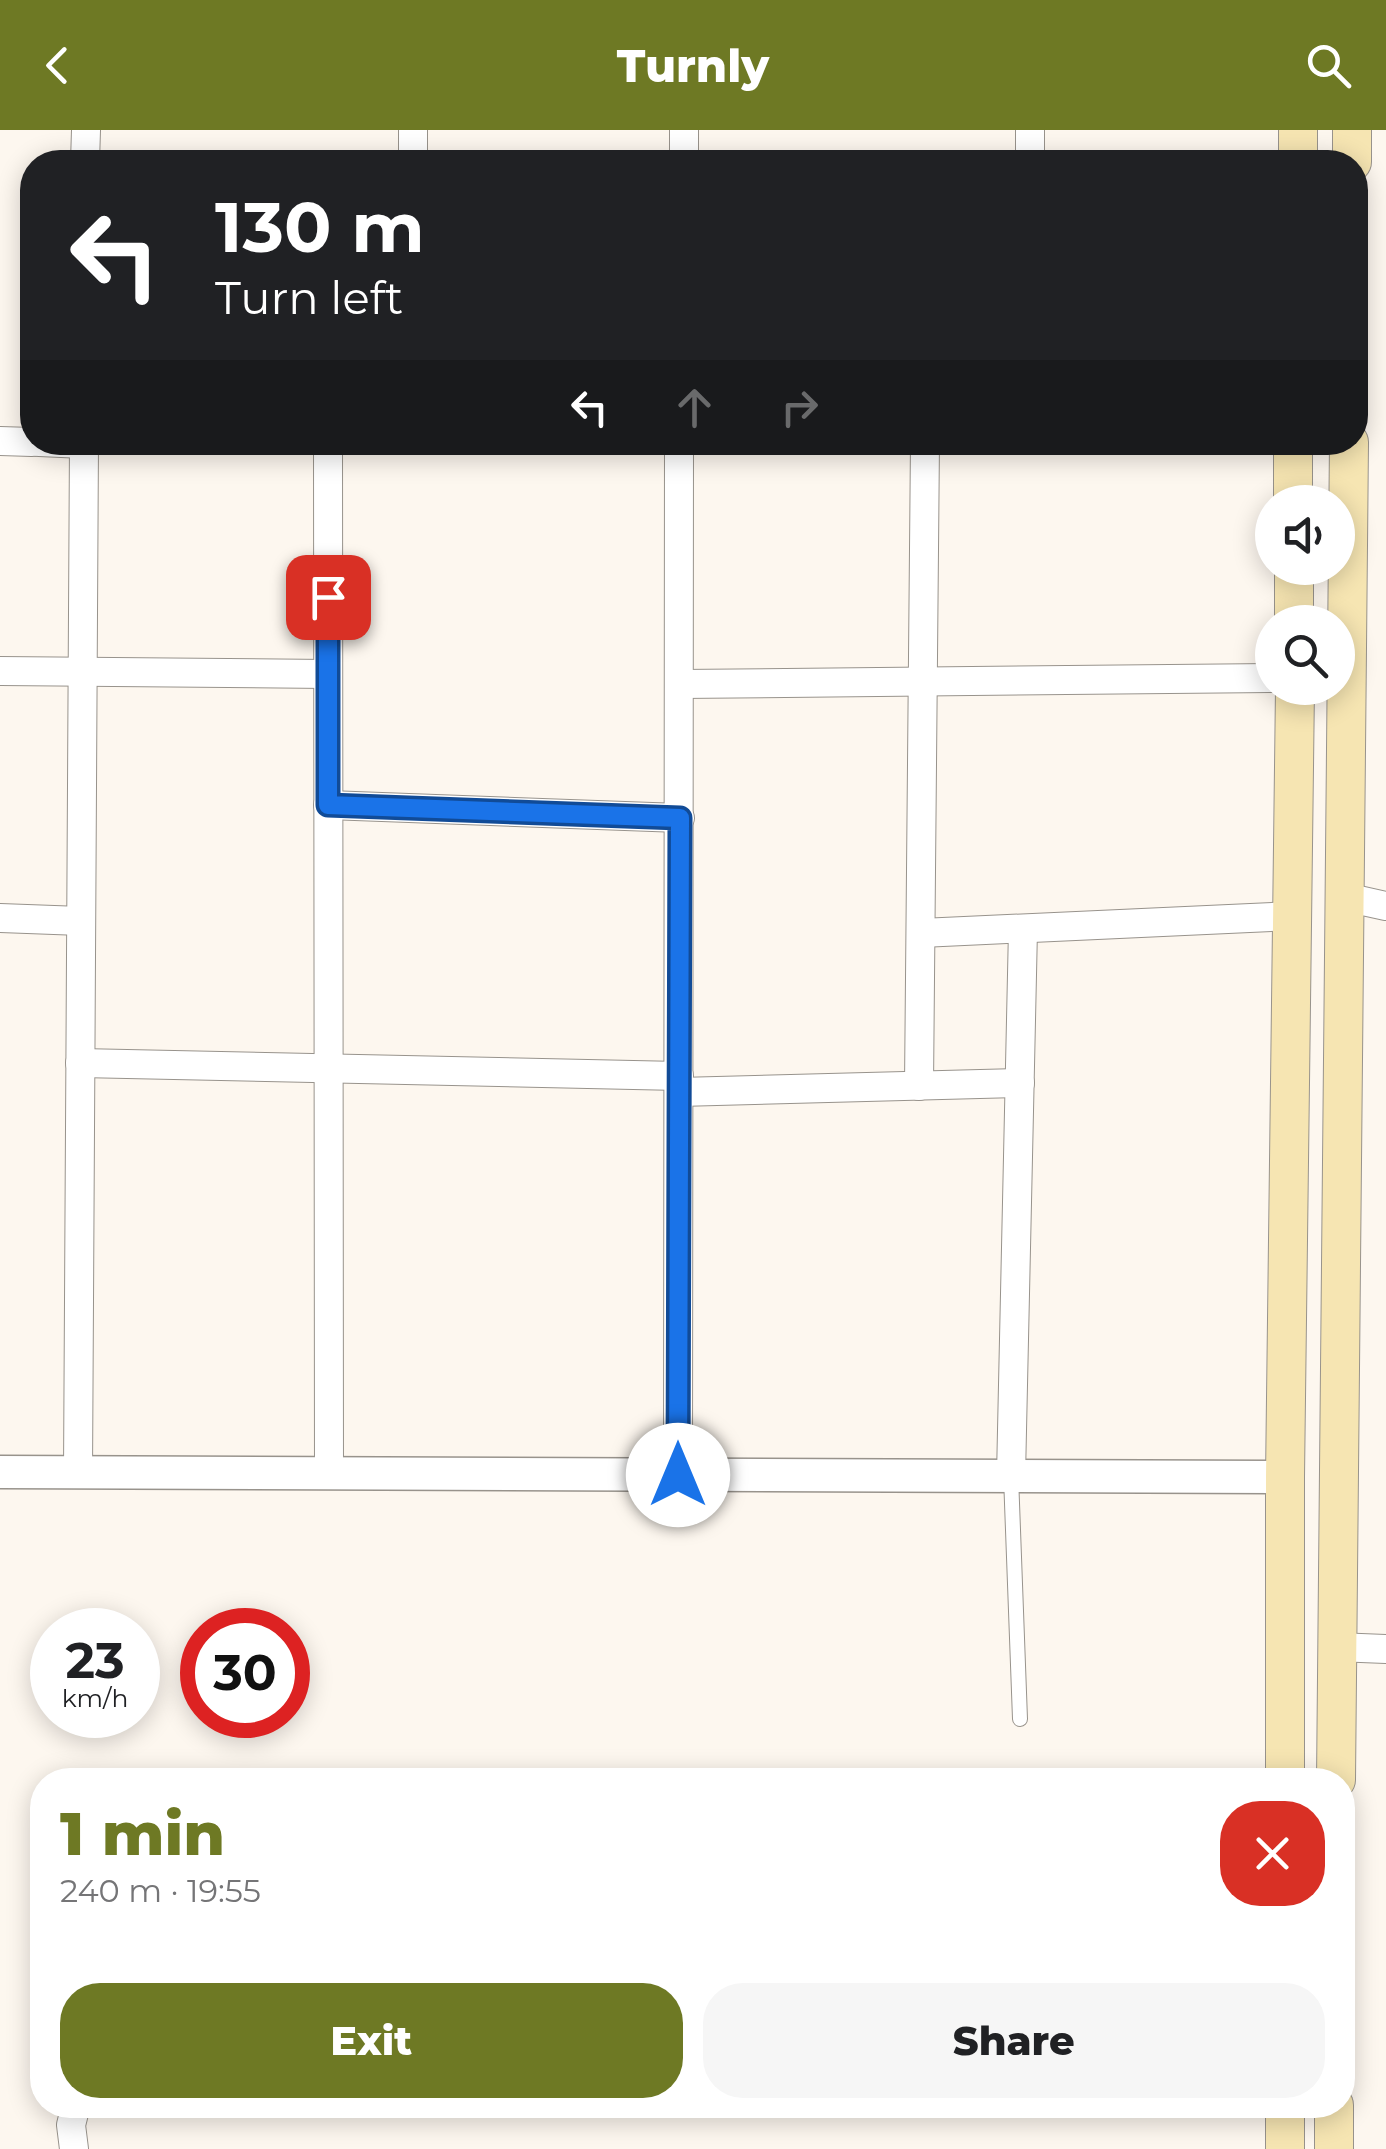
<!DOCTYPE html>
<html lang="en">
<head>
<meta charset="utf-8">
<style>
	:root { --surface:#fff; --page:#f6f6f6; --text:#202124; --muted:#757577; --accent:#6e7924 }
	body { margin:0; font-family:Montserrat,sans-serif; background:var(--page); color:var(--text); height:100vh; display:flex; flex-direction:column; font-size:38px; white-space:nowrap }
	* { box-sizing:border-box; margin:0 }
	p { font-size:32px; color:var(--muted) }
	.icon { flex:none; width:55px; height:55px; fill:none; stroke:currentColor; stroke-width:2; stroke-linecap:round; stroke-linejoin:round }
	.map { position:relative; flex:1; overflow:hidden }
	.details { position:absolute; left:30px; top:1638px; width:1325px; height:350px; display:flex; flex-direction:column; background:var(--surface); border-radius:40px; box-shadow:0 5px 25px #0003 }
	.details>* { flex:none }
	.top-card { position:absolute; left:20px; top:20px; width:1348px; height:305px; border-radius:40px; box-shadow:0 5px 25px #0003; background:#202124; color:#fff; overflow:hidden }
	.buttons { position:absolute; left:1255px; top:355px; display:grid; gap:20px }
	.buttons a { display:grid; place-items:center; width:100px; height:100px; border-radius:50%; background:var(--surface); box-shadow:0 5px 25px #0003; font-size:50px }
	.speed { position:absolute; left:30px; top:1478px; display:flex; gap:20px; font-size:50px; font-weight:700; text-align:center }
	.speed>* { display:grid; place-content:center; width:130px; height:130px; border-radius:50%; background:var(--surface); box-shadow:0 5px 25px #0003; line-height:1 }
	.speed small { font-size:25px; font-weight:400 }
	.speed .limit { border:15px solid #d22; background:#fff; color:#111 }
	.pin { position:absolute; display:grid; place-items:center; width:85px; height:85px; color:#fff; margin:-42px; border-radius:20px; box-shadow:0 5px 15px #0006 }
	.me { position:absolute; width:110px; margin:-55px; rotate:0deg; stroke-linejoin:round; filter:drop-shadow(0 0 8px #0008) }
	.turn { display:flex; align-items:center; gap:35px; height:210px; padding:0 30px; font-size:45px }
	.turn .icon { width:130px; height:130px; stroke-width:2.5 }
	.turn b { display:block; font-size:70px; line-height:85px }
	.lanes { display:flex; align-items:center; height:95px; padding:0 30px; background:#0003; justify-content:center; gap:50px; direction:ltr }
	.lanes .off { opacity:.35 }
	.round { display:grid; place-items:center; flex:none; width:105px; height:105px; border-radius:40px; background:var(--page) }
	.headline { display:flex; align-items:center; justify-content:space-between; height:170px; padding:0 30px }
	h1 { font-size:60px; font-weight:800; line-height:75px; color:var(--accent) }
	.primary-button { display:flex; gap:20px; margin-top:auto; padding:20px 30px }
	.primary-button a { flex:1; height:115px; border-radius:40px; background:var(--accent); color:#fff; font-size:40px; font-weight:800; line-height:115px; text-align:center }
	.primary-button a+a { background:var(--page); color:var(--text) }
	header { display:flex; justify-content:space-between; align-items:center; height:130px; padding:0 30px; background:var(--accent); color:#fff; font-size:45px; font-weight:800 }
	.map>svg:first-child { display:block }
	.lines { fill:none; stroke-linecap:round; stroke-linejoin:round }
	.service-casing { stroke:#98938c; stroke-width:16 }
	.minor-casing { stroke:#98938c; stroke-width:30 }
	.tertiary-casing { stroke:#98938c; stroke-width:35 }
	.secondary-casing { stroke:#98938c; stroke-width:40 }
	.service { stroke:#fff; stroke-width:14 }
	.minor { stroke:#fff; stroke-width:28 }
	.tertiary { stroke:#fff; stroke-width:32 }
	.secondary { stroke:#f6e5b2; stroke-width:38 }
	.route-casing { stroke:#114b97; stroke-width:25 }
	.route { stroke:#1a73e8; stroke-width:18 }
</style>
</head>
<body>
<header><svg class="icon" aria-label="back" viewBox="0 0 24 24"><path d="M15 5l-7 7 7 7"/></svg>Turnly<svg class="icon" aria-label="search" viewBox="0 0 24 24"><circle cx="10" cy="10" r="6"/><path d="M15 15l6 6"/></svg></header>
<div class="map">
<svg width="1386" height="2019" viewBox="0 0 1386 2019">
	<rect width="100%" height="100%" fill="#fdf7ef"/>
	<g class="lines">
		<g class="service-casing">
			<path id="service" d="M 1011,1346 L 1020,1589"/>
		</g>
		<g class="minor-casing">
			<g id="minor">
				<path d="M 85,32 L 86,0"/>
				<path d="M 413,32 L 413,0"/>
				<path d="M 684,32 L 684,0"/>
				<path d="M 1030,32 L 1030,0"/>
				<path d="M 0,311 L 32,312"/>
				<path d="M 39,312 L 84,314"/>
				<path d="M 328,312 L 329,1343"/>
				<path d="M 0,541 L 328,544"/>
				<path d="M 680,554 L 1272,548"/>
				<path d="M 328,675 L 680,688"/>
				<path d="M 1345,767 L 1386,776"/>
				<path d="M 0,788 L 81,791"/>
				<path d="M 921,803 L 1293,786"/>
				<path d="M 80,933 L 679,946"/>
				<path d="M 919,956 L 925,312"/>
				<path d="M 679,962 L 1020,953"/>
				<path d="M 78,1343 L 84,312"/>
				<path d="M 678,1345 L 679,312"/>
				<path d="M 1011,1346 L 1023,799"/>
				<path d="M 1336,1517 L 1386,1519"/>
				<path d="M 74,2019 L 71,1995 L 76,1975"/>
			</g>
		</g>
		<g class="tertiary-casing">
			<path id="tertiary" d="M 0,1342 L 1285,1347"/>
		</g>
		<g class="secondary-casing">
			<g id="secondary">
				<path d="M 1298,32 L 1298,0"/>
				<path d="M 1352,32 L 1352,0"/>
				<path d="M 1293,312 L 1293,372"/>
				<path d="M 1294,438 L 1294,492"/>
				<path d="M 1285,1650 L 1285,1347 L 1295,558"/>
				<path d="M 1336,1650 L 1349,312"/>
				<path d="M 1285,1975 L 1285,2019"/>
				<path d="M 1334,2019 L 1334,1975"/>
			</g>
		</g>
		<use href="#service" class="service"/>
		<use href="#minor" class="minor"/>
		<use href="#tertiary" class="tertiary"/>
		<use href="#secondary" class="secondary"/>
	</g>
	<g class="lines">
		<g class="route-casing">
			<path id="route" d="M 328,467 L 328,675 L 680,688 L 678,1345"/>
		</g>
		<use href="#route" class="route"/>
	</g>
</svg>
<div class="buttons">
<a><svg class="icon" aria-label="sound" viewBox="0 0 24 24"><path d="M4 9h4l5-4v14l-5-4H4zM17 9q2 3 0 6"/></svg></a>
<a><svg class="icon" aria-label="search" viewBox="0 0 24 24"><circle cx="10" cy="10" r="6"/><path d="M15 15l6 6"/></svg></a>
</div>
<div class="speed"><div>23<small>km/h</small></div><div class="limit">30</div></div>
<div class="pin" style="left:328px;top:467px;background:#d93025"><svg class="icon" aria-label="arrive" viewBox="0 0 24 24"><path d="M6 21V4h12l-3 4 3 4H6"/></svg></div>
<svg class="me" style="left:678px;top:1345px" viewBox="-20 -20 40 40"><circle r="19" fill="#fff"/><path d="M0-13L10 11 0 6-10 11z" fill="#1a73e8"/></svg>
<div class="top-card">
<div class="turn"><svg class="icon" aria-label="left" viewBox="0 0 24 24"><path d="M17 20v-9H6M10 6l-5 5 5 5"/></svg><div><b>130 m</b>Turn left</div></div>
<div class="lanes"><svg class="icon" aria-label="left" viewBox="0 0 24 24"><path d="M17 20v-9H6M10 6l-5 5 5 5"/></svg><svg class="icon off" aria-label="ahead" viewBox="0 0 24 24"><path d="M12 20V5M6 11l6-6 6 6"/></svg><svg class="icon off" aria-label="right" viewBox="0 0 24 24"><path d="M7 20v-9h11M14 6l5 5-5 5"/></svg></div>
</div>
<section class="details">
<div class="headline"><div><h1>1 min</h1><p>240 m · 19:55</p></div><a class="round" style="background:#d93025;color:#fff"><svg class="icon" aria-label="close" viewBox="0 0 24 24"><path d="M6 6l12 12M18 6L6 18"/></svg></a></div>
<div class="primary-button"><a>Exit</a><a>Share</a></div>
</section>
</div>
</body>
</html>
